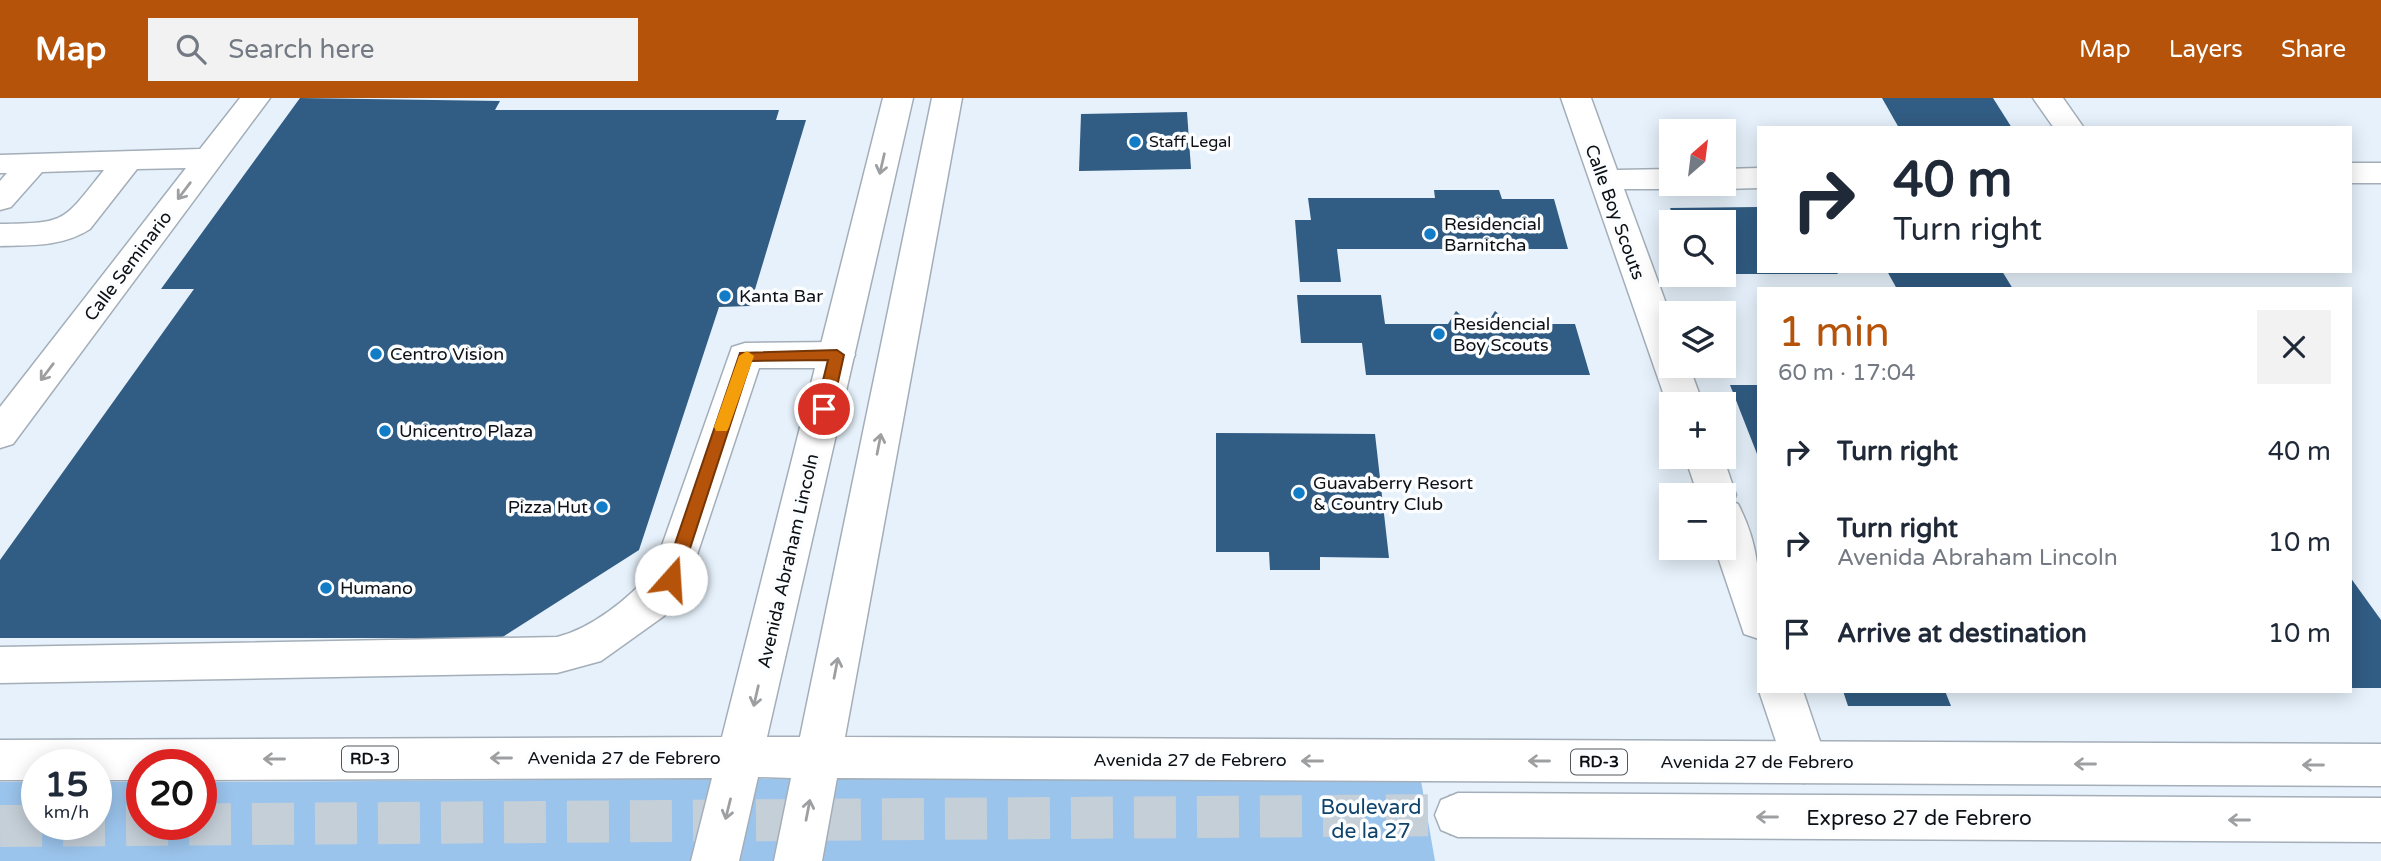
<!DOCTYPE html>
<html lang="en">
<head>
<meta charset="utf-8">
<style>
	:root { --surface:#fff; --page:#f2f2f3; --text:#1f2937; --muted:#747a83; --accent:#b45309 }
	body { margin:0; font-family:"Varela Round",sans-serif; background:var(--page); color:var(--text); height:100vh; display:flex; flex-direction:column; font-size:26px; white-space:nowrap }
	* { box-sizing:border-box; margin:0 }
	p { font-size:23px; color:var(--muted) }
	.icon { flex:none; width:38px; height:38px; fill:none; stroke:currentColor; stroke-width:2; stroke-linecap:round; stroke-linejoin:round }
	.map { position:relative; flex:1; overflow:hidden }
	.panel { position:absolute; left:1757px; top:189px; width:595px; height:406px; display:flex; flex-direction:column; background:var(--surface); border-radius:0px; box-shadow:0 4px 18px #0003 }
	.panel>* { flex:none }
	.hud { position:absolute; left:1757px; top:28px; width:595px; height:147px; border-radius:0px; box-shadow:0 4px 18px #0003; background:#fff; color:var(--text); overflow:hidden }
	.needle { width:46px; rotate:28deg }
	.buttons { position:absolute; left:1659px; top:21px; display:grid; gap:14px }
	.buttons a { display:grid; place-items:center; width:77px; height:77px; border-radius:0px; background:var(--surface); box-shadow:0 4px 18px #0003; font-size:35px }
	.speed { position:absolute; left:21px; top:651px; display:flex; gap:14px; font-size:35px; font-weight:700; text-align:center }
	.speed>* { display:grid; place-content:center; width:91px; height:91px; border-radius:50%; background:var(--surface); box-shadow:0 4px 18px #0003; line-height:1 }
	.speed small { font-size:18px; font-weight:400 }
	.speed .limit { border:10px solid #d22; background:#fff; color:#111 }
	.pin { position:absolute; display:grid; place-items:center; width:60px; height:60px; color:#fff; margin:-30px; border:4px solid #fff; border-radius:50%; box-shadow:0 2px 7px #0007 }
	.me { position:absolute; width:77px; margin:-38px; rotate:19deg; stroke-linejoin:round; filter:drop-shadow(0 0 5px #0008) }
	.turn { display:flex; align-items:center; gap:24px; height:147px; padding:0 21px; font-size:32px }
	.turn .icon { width:91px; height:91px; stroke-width:2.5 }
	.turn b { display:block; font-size:49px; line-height:60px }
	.round { display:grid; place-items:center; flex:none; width:74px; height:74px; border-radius:0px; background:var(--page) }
	.head { display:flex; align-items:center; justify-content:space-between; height:119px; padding:0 21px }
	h1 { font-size:42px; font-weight:600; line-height:52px; color:var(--accent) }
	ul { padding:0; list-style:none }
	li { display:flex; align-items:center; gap:21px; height:91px; padding:0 21px }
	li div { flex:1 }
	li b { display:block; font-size:26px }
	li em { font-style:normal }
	header { display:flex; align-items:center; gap:42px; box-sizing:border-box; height:98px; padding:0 35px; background:var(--accent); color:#fff }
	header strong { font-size:33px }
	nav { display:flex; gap:38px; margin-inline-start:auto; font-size:24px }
	.search { width:490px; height:63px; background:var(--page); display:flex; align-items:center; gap:18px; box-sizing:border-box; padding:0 24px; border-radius:0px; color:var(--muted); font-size:26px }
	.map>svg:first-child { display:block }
	.green { fill:#9bc4ec }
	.building { fill:#315c83 }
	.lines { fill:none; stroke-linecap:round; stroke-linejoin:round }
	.highway-tunnel { stroke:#c5cfd8; stroke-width:42; stroke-dasharray:42 21; stroke-linecap:butt }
	.minor-casing { stroke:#a3aeb8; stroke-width:3 }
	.major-casing { stroke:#a3aeb8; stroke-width:3 }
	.highway-casing { stroke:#a3aeb8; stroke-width:3 }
	.minor { fill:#fff; fill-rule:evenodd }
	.major { fill:#fff; fill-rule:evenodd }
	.highway { fill:#fff; fill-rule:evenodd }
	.oneway { stroke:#9e9fa1 }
	.route { fill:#b45309; stroke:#753606; stroke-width:2 }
	.slow { fill:#f59e0b }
	.poi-dot { fill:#137cc7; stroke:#fbfdff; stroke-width:2.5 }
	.labels { text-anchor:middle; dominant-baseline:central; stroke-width:7; stroke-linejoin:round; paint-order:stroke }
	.far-poi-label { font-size:16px; fill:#0c0f13; stroke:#fbfdff; text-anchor:start }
	.shield { fill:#fbfdff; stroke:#54565a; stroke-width:2 }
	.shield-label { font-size:16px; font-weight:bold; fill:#0c0f13 }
	.street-label { font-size:18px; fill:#0c0f13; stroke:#fbfdff }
	.poi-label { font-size:18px; fill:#0c0f13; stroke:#fbfdff; text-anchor:start }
	.near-park-label { font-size:21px; fill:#0f436c; stroke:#fbfdff }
	.near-street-label { font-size:21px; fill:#0c0f13; stroke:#fbfdff }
</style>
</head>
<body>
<header>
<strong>Map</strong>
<div class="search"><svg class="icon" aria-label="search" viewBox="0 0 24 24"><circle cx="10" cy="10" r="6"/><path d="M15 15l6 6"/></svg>Search here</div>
<nav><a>Map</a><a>Layers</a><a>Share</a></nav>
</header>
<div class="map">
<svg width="2381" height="763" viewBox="0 0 2381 763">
	<rect width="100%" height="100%" fill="#e6f1fb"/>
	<path class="green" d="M 1420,677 L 1435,763 L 0,763 L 0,684 L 37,684 L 37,726 L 96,726 L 96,684 L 142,684 L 142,726 L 201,726 L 201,684 Z"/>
	<g class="building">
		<path d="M 300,0 L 500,3 L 495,12 L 779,12 L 776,22 L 806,22 L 750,208 L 719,209 L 639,452 L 501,540 L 0,540 L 0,462 L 194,191 L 161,191 Z"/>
		<path d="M 1882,0 L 1993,0 L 2012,30 L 1899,30 Z"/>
		<path d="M 1187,14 L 1191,71 L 1079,73 L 1081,16 Z"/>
		<path d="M 1434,92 L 1499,92 L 1502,101 L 1554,101 L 1568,151 L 1337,151 L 1341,184 L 1300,184 L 1295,122 L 1311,122 L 1308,100 L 1435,100 Z"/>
		<path d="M 1759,109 L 1759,173 L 1836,173 L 1838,176 L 1724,176 L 1724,124 L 1676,124 L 1670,110 Z"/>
		<path d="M 1887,173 L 2002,173 L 2013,191 L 1897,191 Z"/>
		<path d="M 1297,197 L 1381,197 L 1385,226 L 1448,226 L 1456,213 L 1471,226 L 1487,226 L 1495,213 L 1511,226 L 1575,226 L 1590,277 L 1366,277 L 1362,245 L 1301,245 Z"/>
		<path d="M 1730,287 L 1759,287 L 1759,361 Z"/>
		<path d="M 1216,335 L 1375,336 L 1389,460 L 1320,459 L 1320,472 L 1270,472 L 1269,454 L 1216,454 Z"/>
		<path d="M 2350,479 L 2381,522 L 2381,590 L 2350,590 Z"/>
		<path d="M 1843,593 L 1945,593 L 1951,608 L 1848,608 Z"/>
	</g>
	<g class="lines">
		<path class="highway-tunnel" d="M 0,728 L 1458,717"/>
		<g class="minor-casing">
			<g id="minor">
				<path d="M 240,0 L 270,0 L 13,346 L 0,350 L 0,309 L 186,70 L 137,71 L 90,131 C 62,149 32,147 0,148 L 0,126 C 68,125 62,124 104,72 L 42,74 L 11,109 L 0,112 L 0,83 L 7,75 L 0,75 L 0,57 L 200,51 Z"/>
				<path d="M 1561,0 L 1591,0 L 1617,72 L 1671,71 L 1671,86 L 1683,86 L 1671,91 L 1624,91 L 1671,219 L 1671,268 L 1689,268 L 1703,306 L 1671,306 L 1671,314 L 1667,306 Z"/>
				<path d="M 2033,0 L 2063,0 L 2084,30 L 2054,30 Z"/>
				<rect x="2350" y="65" width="31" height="20"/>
				<path d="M 1759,70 L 1759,90 L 1724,91 L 1712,86 L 1724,86 L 1724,71 Z"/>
				<path d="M 837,244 L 850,248 L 855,257 L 850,266 L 837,270 L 759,270 L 685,493 L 664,518 L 601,563 L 557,575 L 0,585 L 0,549 L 557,539 C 593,530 629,500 653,473 L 732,249 L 745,245 Z"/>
				<path d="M 1685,359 L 1723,359 L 1736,397 L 1733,404 L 1738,406 C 1763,454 1759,490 1759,541 L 1744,536 L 1715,450 L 1724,450 L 1724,397 L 1698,397 Z"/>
				<path d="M 1759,593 L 1803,593 L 1827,664 L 1820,679 L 1804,685 L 1788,679 Z"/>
			</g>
		</g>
		<g class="major-casing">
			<path id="major" d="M 883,0 L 913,0 L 767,639 L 800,639 L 932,0 L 962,0 L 845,639 L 2381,646 L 2381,688 L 837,680 L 822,763 L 774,763 L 791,680 L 758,679 L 739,763 L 691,763 L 712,680 L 201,682 L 201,667 L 142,667 L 142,682 L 96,682 L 96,667 L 37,667 L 37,682 L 0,682 L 0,642 L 722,639 Z"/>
		</g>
		<g class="highway-casing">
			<path id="highway" d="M 1458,695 L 2381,700 L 2381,744 L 1458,739 L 1441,732 L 1435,717 L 1441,702 Z"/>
		</g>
		<use href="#minor" class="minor"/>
		<use href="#major" class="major"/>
		<use href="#highway" class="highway"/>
	</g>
	<defs><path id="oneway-shaft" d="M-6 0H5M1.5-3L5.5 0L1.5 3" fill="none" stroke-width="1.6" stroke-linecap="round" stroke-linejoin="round" transform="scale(1.75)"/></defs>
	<g class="oneway">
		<use href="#oneway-shaft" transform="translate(882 66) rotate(103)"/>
		<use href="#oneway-shaft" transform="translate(184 93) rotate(127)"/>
		<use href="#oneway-shaft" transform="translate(47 274) rotate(127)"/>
		<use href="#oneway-shaft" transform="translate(879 346) rotate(-79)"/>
		<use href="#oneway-shaft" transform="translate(836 570) rotate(-79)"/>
		<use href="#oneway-shaft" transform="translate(756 598) rotate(103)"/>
		<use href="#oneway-shaft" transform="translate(501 660) rotate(180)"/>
		<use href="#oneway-shaft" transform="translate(274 661) rotate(180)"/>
		<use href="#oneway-shaft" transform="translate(1312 663) rotate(-180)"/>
		<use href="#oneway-shaft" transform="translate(1539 663) rotate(-180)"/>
		<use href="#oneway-shaft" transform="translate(2085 666) rotate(-180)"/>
		<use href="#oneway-shaft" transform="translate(2313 667) rotate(-180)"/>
		<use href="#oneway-shaft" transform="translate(728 711) rotate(104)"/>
		<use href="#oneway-shaft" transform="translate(808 712) rotate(-79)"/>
		<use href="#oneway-shaft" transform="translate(1767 719) rotate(-180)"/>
		<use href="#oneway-shaft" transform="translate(2239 722) rotate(-180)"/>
	</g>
	<path class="route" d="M 837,252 L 844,257 L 832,311 L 824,316 L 816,311 L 828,262 L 751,263 L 680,481 L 677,486 L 665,486 L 663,481 L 740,255 Z"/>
	<path class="slow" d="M 747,253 L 754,258 L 729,329 L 727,333 L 716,333 L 714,329 L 739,258 Z"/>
	<g class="poi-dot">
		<circle cx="1135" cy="44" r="7"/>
		<circle cx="1430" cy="136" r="7"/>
		<circle cx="725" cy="198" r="7"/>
		<circle cx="1439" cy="236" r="7"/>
		<circle cx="376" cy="256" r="7"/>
		<circle cx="385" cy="333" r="7"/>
		<circle cx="1299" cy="395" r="7"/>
		<circle cx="602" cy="409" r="7"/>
		<circle cx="326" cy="490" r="7"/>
	</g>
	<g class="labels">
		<g class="far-poi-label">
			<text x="1149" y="44">Staff Legal</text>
		</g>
		<g class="shield">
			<rect x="342" y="648.5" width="56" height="25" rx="5"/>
			<rect x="1571" y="651.5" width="56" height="25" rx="5"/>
		</g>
		<g class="shield-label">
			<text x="370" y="661">RD-3</text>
			<text x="1599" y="664">RD-3</text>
		</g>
		<g class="street-label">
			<text transform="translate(1615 114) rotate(70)">Calle Boy Scouts</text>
			<text transform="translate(128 168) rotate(-53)">Calle Seminario</text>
			<text transform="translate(788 463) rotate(-77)">Avenida Abraham Lincoln</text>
			<text x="624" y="660">Avenida 27 de Febrero</text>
			<text x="1190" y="662">Avenida 27 de Febrero</text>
			<text x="1757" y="664">Avenida 27 de Febrero</text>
		</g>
		<g class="poi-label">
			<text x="1444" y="126">Residencial<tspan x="1444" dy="21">Barnitcha</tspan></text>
			<text x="739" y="198">Kanta Bar</text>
			<text x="1453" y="226">Residencial<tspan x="1453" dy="21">Boy Scouts</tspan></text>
			<text x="390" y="256">Centro Vision</text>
			<text x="399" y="333">Unicentro Plaza</text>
			<text x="1313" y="385">Guavaberry Resort<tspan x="1313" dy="21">&amp; Country Club</tspan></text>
			<text x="588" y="409" text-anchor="end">Pizza Hut</text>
			<text x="340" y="490">Humano</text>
		</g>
		<g class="near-park-label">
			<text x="1371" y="709">Boulevard<tspan x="1371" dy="24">de la 27</tspan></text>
		</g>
		<g class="near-street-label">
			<text x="1919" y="720">Expreso 27 de Febrero</text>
		</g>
	</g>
</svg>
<div class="buttons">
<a><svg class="needle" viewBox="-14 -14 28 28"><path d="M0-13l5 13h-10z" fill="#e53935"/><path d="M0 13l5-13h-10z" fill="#747a83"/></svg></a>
<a><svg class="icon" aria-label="search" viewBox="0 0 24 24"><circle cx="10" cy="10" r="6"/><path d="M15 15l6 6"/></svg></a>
<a><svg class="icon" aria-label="layers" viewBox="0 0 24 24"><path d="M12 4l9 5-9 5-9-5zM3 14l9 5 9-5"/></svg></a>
<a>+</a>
<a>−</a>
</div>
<div class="speed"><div>15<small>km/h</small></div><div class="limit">20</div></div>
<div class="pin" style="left:824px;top:311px;background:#d93025"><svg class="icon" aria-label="arrive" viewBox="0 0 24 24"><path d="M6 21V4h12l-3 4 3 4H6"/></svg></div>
<svg class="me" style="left:671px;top:481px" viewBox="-20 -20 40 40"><circle r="19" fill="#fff"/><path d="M0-13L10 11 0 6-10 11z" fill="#b45309"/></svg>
<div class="hud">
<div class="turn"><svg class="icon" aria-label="right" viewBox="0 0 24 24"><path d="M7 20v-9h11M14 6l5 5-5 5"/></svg><div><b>40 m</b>Turn right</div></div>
</div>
<section class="panel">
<div class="head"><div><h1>1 min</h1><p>60 m · 17:04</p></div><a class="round"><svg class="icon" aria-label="close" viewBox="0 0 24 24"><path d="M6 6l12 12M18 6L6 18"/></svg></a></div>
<ul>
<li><svg class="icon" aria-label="right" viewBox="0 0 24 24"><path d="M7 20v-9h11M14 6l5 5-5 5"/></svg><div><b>Turn right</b></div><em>40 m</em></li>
<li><svg class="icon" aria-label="right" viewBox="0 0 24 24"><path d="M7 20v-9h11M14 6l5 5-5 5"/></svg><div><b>Turn right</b><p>Avenida Abraham Lincoln</p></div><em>10 m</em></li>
<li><svg class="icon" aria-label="arrive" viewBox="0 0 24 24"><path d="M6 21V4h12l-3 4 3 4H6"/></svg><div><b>Arrive at destination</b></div><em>10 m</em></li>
</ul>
</section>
</div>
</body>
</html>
